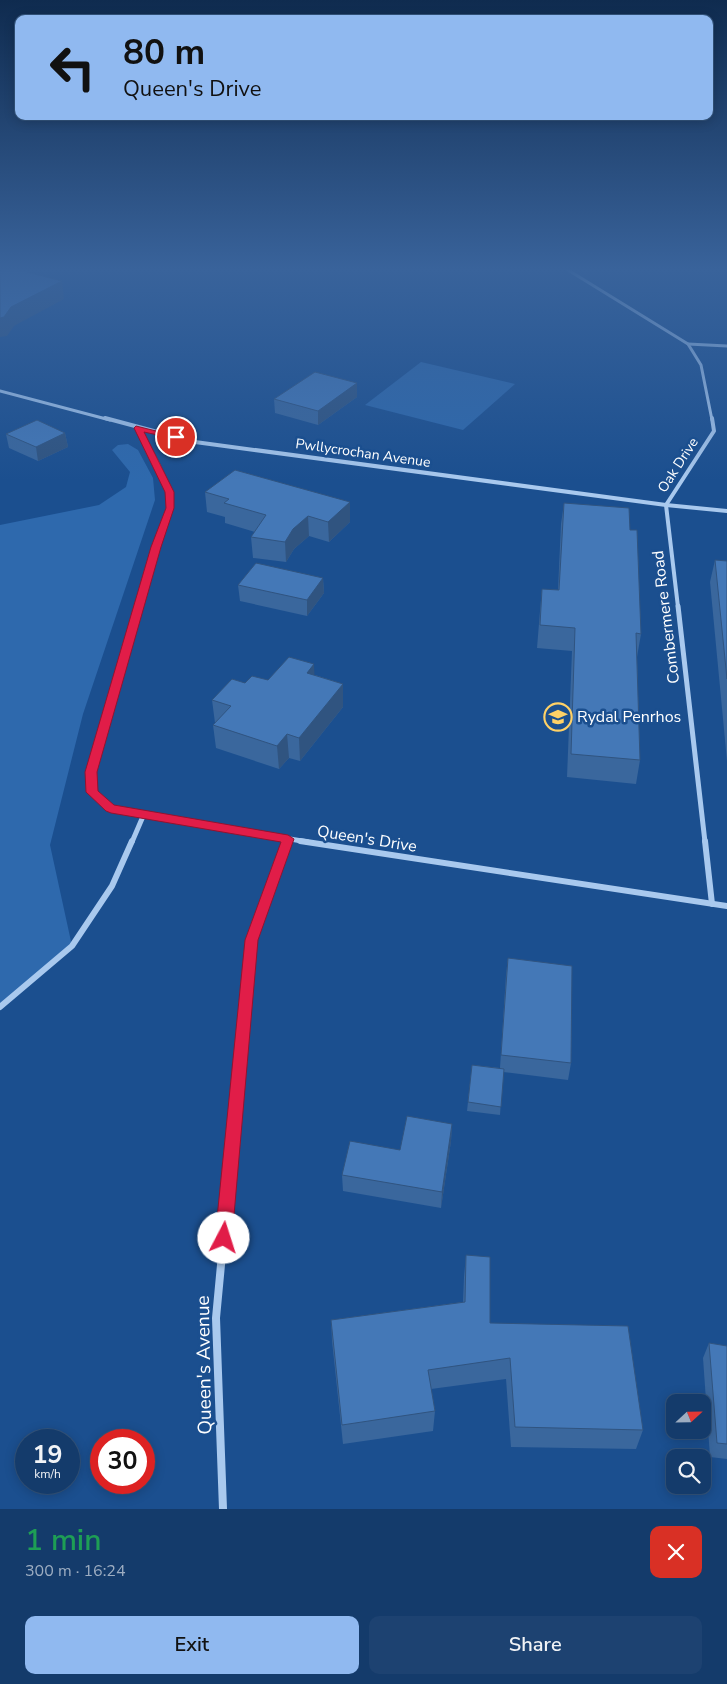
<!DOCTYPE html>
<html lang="en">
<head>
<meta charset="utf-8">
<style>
	:root { --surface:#143b6b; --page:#1d4271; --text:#f1f3f6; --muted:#9dadc1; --line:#33557e; --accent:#90b9f0 }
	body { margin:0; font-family:"Nunito Sans",sans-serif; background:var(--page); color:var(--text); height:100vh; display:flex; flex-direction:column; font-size:19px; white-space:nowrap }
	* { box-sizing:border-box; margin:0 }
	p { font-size:16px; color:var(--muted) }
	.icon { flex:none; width:28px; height:28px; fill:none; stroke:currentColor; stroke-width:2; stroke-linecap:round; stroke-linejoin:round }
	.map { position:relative; height:1509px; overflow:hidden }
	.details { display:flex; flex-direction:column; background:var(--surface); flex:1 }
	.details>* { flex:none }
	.banner { position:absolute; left:15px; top:15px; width:698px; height:105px; border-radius:10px; box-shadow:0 2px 12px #0003,0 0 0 1px var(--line); background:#90b9f0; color:#111; overflow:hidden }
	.needle { width:32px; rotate:68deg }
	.controls { position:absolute; left:666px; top:1394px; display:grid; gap:10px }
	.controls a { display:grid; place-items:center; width:45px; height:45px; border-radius:10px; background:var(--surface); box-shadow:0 2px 12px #0003,0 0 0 1px var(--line); font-size:25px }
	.speed { position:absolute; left:15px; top:1429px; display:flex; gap:10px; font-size:25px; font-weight:700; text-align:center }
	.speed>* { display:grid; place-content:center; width:65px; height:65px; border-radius:50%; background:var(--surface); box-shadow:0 2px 12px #0003,0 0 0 1px var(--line); line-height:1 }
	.speed small { font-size:12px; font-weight:400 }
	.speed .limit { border:8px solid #d22; background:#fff; color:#111 }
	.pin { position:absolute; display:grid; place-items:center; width:42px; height:42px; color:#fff; margin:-21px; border:2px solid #fff; border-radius:50%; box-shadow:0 1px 5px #0007 }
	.me { position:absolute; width:55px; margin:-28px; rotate:5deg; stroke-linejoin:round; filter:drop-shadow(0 0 4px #0008) }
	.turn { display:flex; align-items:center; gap:18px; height:105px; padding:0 25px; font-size:22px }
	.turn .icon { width:65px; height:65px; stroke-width:2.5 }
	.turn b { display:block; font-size:35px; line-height:42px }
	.round { display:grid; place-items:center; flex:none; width:52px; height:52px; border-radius:10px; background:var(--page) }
	.headline { display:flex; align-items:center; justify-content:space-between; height:85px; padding:0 25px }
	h1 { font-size:30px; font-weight:600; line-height:38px; color:#1e9e55 }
	.button { display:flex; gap:10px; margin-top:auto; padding:10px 25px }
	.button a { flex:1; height:58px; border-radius:10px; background:var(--accent); color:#111; font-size:20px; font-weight:600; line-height:58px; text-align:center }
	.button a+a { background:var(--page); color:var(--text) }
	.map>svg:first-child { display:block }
	.green { fill:#2e69ad }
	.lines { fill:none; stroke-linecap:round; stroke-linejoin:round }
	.minor-far4 { stroke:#a9c9ee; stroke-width:3 }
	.minor-far3 { stroke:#a9c9ee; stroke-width:4 }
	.minor-far2 { stroke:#a9c9ee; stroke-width:5 }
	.minor-far1 { stroke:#a9c9ee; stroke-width:6 }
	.minor { stroke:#a9c9ee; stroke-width:8 }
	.wall { fill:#3a679d }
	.shaded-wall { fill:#305480 }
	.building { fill:#4478b7; stroke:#305480 }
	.route { fill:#e11d48; stroke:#92132f }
	.labels { text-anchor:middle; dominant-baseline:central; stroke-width:5; stroke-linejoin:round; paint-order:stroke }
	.far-street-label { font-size:14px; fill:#fff; stroke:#1b4f8f }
	.street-label { font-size:16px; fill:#fff; stroke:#1b4f8f }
	.poi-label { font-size:16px; fill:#fff; stroke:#1b4f8f; text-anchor:start }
	.near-street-label { font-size:19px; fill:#fff; stroke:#1b4f8f }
</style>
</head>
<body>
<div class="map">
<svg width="727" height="1509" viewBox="0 0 727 1509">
	<rect width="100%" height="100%" fill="#1b4f8f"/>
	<g class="green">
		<path d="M 421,362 L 515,384 L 463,430 L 365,405 Z"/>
		<path d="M 128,444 L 138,450 L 153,478 L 155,500 L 83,714 L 50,845 L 72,946 L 0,1004 L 0,525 L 99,505 L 126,487 L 130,472 L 112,450 L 118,445 Z"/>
	</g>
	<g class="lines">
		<g class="minor-far4">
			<path d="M 568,270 L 688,344 L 701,365 L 712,420"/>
			<path d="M 688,344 L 727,346"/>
			<path d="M 0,391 L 110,420"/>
		</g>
		<g class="minor-far3">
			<path d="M 105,418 L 195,442 L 666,505 L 727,511"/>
			<path d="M 138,428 L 158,464 L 170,492 L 170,508 L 156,547 L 139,607"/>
			<path d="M 678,607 L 666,505 L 714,431 L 712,418"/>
		</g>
		<g class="minor-far2">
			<path d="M 139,606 L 91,772 L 92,792 L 111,809 L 308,842"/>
			<path d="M 678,606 L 705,842"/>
			<path d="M 132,842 L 144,814"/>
			<path d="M 287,842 L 288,839"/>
		</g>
		<g class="minor-far1">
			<path d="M 300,841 L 727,906"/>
			<path d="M 705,841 L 712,904"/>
			<path d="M 0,1007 L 72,946 L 112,886 L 132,841"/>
			<path d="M 233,1138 L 252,940 L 287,841"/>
		</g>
		<path class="minor" d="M 223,1509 L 216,1318 L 233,1137"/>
	</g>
	<g class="wall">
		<path d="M 357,397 L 318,425 L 275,413 L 274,399 Z"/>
		<path d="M 65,433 L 68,447 L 38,461 L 9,448 L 6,434 Z"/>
		<path d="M 205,492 L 350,502 L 350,522 L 329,542 L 309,536 L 294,549 L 286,562 L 253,558 L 251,537 L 255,532 L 225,523 L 225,517 L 207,512 Z"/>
		<path d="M 564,503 L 630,530 L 641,634 L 637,657 L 640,760 L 636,784 L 567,777 L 572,651 L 537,648 L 540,611 L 542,589 L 558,590 L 561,524 Z"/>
		<path d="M 715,560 L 727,561 L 727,761 L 710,582 Z"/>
		<path d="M 323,578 L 324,593 L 307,616 L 240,601 L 238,585 Z"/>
		<path d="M 315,675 L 343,684 L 343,707 L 300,761 L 289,758 L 279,769 L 216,748 L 213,725 L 215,723 L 212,700 L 268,680 Z"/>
		<path d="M 508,958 L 571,1063 L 568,1080 L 503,1072 L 500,1115 L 467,1111 L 472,1065 L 500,1068 L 506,975 Z"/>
		<path d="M 452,1124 L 451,1141 L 441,1208 L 343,1191 L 342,1175 L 400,1150 Z"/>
		<path d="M 466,1255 L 490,1323 L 643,1430 L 636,1449 L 511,1447 L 506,1379 L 431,1389 L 435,1411 L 433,1431 L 343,1444 L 332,1341 L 331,1320 L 463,1302 L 464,1277 Z"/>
		<path d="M 709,1343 L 727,1346 L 727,1459 L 710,1457 L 703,1358 Z"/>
	</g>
	<g class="shaded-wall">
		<path d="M 62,281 L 64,299 L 14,326 L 7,336 L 0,337 L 0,318 L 11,307 Z"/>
		<path d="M 357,383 L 357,397 L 318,425 L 318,411 Z"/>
		<path d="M 65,433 L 68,447 L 38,461 L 36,447 Z"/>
		<path d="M 350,502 L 350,522 L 329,542 L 328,522 Z"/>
		<path d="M 308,516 L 309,536 L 294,549 L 286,562 L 285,542 L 293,529 Z"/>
		<path d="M 323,578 L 324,593 L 307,616 L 307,600 Z"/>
		<path d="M 314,664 L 315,687 L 307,673 Z"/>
		<path d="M 343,684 L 343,707 L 300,761 L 299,738 Z"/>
		<path d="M 287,734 L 289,758 L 279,769 L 277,746 Z"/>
		<path d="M 452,1124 L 451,1141 L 441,1208 L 442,1192 Z"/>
	</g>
	<g class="building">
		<path d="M 0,270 L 19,270 L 62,281 L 11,307 L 4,317 L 0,318 Z"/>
		<path d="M 315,372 L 357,383 L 318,411 L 274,399 Z"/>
		<path d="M 37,420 L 65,433 L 36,447 L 6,434 Z"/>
		<path d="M 235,470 L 350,502 L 328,522 L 308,516 L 293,529 L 285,542 L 251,537 L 266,515 L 224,503 L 229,499 L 205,492 Z"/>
		<path d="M 564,503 L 629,508 L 630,530 L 637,530 L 641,634 L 636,633 L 640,760 L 571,754 L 575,628 L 540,625 L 542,589 L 559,590 Z"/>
		<path d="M 715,560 L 727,561 L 727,679 Z"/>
		<path d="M 256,563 L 323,578 L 307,600 L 238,585 Z"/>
		<path d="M 289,657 L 314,664 L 307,673 L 343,684 L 299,738 L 287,734 L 277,746 L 213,725 L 231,706 L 212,700 L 232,679 L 245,683 L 252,676 L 268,680 Z"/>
		<path d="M 508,958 L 572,966 L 571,1063 L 501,1055 Z"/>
		<path d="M 472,1065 L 504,1069 L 501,1107 L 468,1102 Z"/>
		<path d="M 407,1116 L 452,1124 L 442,1192 L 342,1175 L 350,1141 L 400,1150 Z"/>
		<path d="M 466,1255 L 490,1257 L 490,1323 L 628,1326 L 643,1430 L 515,1427 L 510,1358 L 428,1370 L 435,1411 L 342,1425 L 331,1320 L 465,1302 Z"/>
		<path d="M 709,1343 L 727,1346 L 727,1444 L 717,1443 Z"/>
	</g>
	<linearGradient id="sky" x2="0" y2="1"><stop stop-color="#0f2b4f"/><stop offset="0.56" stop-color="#39639b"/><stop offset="1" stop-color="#39639b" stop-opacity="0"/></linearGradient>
	<rect width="727" height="481" fill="url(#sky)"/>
	<path class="route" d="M 136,426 L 180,437 L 176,439 L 144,432 L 174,492 L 174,508 L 161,547 L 97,772 L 98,791 L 114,805 L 288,835 L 294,839 L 258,940 L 232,1238 L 229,1244 L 224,1246 L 218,1244 L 215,1238 L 245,940 L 281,842 L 111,813 L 106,811 L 86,792 L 85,772 L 151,547 L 166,508 L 165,492 L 134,428 Z"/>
	<defs>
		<g id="school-ring" transform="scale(1.4375)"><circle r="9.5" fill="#1b4f8f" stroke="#ffd166" stroke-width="1.5"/><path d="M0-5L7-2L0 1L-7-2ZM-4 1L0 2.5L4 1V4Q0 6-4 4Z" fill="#ffd166"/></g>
	</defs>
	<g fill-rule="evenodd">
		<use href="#school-ring" x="558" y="717"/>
	</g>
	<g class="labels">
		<g class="far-street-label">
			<text transform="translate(363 453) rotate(8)">Pwllycrochan Avenue</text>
			<text transform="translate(678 465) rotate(-57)">Oak Drive</text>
		</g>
		<g class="street-label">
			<text transform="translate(666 617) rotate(-97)">Combermere Road</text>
			<text transform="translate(367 839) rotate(9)">Queen's Drive</text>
		</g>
		<g class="poi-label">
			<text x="577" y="717">Rydal Penrhos</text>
		</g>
		<g class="near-street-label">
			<text transform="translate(204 1365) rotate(-91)">Queen's Avenue</text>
		</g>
	</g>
</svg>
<div class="controls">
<a><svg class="needle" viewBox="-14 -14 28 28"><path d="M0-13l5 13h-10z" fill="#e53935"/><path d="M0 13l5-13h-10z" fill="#9dadc1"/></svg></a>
<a><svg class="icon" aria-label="search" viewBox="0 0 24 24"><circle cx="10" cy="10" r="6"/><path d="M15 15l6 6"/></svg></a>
</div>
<div class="speed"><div>19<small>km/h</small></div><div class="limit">30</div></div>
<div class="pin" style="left:176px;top:437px;background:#d93025"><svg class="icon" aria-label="arrive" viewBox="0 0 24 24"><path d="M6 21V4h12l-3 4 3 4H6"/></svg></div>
<svg class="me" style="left:224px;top:1238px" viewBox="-20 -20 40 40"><circle r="19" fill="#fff"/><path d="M0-13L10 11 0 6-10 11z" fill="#e11d48"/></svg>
<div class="banner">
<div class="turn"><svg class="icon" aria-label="left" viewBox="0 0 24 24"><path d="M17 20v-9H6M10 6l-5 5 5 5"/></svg><div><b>80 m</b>Queen's Drive</div></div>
</div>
</div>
<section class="details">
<div class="headline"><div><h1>1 min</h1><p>300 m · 16:24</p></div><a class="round" style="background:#d93025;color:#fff"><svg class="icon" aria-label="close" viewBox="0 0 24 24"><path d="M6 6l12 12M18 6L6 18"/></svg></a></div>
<div class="button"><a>Exit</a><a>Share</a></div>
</section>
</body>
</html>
